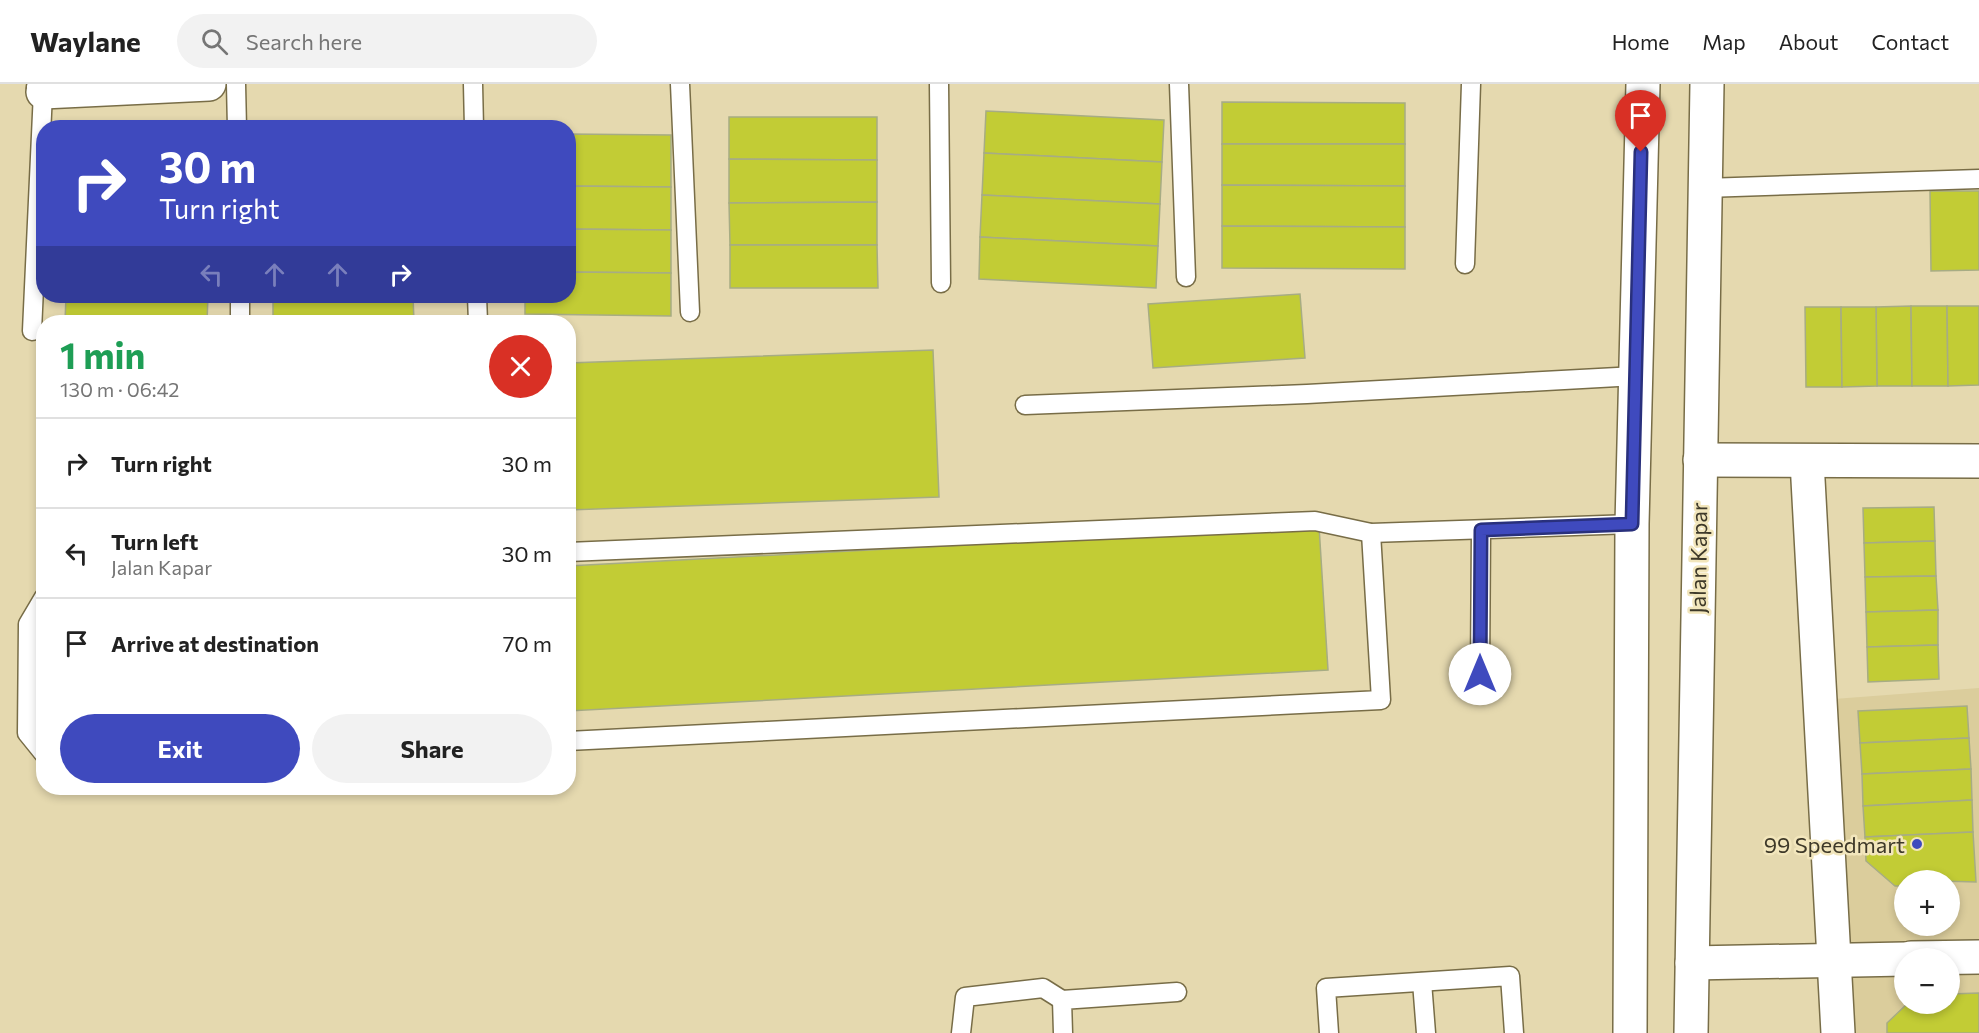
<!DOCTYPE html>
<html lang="en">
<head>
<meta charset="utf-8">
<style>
	:root { --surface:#fff; --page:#f2f2f2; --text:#222; --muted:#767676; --line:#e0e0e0; --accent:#3f4abe }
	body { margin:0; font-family:Commissioner,sans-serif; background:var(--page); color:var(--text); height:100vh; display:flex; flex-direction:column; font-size:22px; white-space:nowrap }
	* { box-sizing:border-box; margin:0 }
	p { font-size:20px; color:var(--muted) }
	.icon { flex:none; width:33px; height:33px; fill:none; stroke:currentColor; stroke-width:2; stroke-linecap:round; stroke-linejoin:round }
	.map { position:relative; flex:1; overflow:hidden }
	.side { position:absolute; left:36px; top:231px; width:540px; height:480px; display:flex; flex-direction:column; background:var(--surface); border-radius:24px; box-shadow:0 3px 9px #0003 }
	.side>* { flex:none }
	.guide { position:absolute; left:36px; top:36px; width:540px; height:183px; border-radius:24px; box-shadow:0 3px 9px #0003; background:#3f4abe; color:#fff; overflow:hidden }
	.fabs { position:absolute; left:1894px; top:786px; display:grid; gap:12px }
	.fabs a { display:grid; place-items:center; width:66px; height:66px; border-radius:50%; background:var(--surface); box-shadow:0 3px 9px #0003; font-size:30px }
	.pin { position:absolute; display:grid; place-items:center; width:51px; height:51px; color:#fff; margin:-62px -26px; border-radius:50% 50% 50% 0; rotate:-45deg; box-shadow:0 0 6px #0007 }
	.pin .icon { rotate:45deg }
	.me { position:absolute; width:66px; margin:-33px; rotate:0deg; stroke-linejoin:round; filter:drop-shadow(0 0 4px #0008) }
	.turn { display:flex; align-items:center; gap:21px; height:126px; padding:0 24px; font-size:27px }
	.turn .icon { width:78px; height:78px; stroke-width:2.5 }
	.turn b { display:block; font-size:42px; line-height:51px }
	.lanes { display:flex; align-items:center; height:57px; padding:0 24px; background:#0003; justify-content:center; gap:30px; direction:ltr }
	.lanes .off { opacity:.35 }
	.round { display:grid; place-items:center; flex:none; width:63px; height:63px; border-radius:32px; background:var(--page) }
	.summary { display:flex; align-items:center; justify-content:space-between; height:102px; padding:0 24px }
	h1 { font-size:36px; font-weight:700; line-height:45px; color:#1e9e55 }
	.action { display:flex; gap:12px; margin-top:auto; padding:12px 24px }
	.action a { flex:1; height:69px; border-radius:36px; background:var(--accent); color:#fff; font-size:24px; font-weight:700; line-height:69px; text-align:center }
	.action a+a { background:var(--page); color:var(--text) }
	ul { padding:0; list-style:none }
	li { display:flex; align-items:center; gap:18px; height:90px; padding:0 24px; border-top:2px solid var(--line) }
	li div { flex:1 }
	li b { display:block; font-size:22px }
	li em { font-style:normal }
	header { display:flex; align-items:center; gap:36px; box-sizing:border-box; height:84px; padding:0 30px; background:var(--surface); border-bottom:2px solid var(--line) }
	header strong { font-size:28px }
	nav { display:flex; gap:33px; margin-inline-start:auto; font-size:21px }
	.search { width:420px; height:54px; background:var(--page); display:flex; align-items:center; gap:15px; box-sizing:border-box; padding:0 21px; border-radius:33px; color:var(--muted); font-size:22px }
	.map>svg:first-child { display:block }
	.built { fill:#dbcd9c; fill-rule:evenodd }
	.building { fill:#c2cc35; stroke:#a7ac84; stroke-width:1.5 }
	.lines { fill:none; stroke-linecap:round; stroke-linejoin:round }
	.service-casing { stroke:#786d47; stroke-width:21 }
	.minor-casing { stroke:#786d47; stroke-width:36 }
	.trunk-casing { stroke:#786d47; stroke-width:36 }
	.service { stroke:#fff; stroke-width:18 }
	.minor { stroke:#fff; stroke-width:33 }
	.trunk { stroke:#fff; stroke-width:33 }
	.route-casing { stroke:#29307c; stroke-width:15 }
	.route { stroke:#3f4abe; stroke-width:10 }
	.poi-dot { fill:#3f4abe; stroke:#f2e6bc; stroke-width:2 }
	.labels { text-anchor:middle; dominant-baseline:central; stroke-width:5; stroke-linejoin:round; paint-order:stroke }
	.street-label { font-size:22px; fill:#3e3929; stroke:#f2e6bc }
	.poi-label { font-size:22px; fill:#3e3929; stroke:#f2e6bc; text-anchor:end }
</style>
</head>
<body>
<header>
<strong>Waylane</strong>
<div class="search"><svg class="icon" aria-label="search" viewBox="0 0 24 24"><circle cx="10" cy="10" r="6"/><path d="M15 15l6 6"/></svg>Search here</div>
<nav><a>Home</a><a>Map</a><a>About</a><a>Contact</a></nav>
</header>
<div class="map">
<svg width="1979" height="949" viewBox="0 0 1979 949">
	<rect width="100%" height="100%" fill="#e5d9af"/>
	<path class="built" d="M 1979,604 L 1979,949 L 1852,949 L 1834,615 ZM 1905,796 L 1950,796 L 1950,842 L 1905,842 ZM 1905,874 L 1950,874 L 1950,920 L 1905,920 Z"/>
	<g class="building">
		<path d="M 1222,18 L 1405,19 L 1405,60 L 1222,60 Z"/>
		<path d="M 986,27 L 1164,36 L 1162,78 L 984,69 Z"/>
		<path d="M 729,33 L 877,33 L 877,76 L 729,75 Z"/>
		<path d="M 568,50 L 671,51 L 671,103 L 568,102 Z"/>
		<path d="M 1222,60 L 1405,60 L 1405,102 L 1222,101 Z"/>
		<path d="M 984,69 L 1162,78 L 1160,120 L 982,111 Z"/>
		<path d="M 729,75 L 877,76 L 877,118 L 729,119 Z"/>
		<path d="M 1222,101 L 1405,102 L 1405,143 L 1222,142 Z"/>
		<path d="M 568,102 L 671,103 L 671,146 L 568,145 Z"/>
		<path d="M 1930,107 L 1979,107 L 1979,186 L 1931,187 Z"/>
		<path d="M 982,111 L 1160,120 L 1158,162 L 980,153 Z"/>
		<path d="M 877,118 L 877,161 L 730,161 L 729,119 Z"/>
		<path d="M 1222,142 L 1405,143 L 1405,185 L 1222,184 Z"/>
		<path d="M 568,145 L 671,146 L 671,189 L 568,188 Z"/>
		<path d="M 980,153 L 1158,162 L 1156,204 L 979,195 Z"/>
		<path d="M 730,161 L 877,161 L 878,204 L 730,204 Z"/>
		<path d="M 568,188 L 671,189 L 671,232 L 525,230 L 525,212 L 568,212 Z"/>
		<path d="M 1300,210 L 1305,274 L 1153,284 L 1148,220 Z"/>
		<path d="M 66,212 L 208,212 L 207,238 L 65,238 Z"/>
		<path d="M 273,212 L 413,212 L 414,238 L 273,238 Z"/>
		<path d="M 1911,222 L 1912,302 L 1877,302 L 1876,223 Z"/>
		<path d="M 1911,222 L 1947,222 L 1948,302 L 1912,302 Z"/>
		<path d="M 1947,222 L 1979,222 L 1979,301 L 1948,302 Z"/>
		<path d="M 1805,223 L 1841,223 L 1842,303 L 1806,303 Z"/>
		<path d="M 1841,223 L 1876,223 L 1877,302 L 1842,303 Z"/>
		<path d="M 933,266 L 939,413 L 568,426 L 568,279 Z"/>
		<path d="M 1934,423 L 1935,457 L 1864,459 L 1863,424 Z"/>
		<path d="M 1319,442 L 1328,586 L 568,627 L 568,482 Z"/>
		<path d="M 1935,457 L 1936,492 L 1865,493 L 1864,459 Z"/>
		<path d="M 1936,492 L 1938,526 L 1866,528 L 1865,493 Z"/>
		<path d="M 1938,526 L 1938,561 L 1867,563 L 1866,528 Z"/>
		<path d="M 1938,561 L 1939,595 L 1868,598 L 1867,563 Z"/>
		<path d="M 1967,622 L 1969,654 L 1860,659 L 1858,627 Z"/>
		<path d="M 1969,654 L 1971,685 L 1862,690 L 1860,659 Z"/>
		<path d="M 1971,685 L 1972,716 L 1863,722 L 1862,690 Z"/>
		<path d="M 1972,716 L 1973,748 L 1865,753 L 1863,722 Z"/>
		<path d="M 1973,748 L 1976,798 L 1905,796 L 1905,802 L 1895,802 L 1866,777 L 1865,753 Z"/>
		<path d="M 1979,909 L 1979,949 L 1887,949 L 1887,939 L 1907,920 L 1950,920 L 1950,910 Z"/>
	</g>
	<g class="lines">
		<g class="service-casing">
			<g id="service">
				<path d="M 236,0 L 237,44"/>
				<path d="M 473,0 L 474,44"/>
				<path d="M 680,0 L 690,228"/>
				<path d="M 939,0 L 941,199"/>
				<path d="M 1179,0 L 1186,193"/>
				<path d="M 1705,104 L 1979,95"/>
				<path d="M 1465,180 L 1471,0"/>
				<path d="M 240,212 L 240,238"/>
				<path d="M 477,212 L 478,238"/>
				<path d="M 32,247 L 43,8 L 36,3"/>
				<path d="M 1025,321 L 1307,310 L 1636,292"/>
				<path d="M 568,468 L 1315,437 L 1371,449 L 1632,440"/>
				<path d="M 44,513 L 28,540 L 27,649 L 44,670"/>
				<path d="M 1480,590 L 1481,446"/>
				<path d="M 568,657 L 1381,616 L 1371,449"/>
				<path d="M 1422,898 L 1426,949"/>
				<path d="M 961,949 L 965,913 L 1043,904 L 1062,916"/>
				<path d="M 1063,949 L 1062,916 L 1177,908"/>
				<path d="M 1329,949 L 1326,904 L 1510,892 L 1514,949"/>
			</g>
		</g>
		<g class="minor-casing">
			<g id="minor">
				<path d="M 43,8 L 209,0"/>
				<path d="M 1700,376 L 1979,377"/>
				<path d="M 1807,377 L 1838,949"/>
				<path d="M 1911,874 L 1979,873"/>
				<path d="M 1692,879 L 1905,875"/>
			</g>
		</g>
		<g class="trunk-casing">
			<g id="trunk">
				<path d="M 1630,949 L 1632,440 L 1643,0"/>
				<path d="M 1691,949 L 1707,0"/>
			</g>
		</g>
		<use href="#service" class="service"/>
		<use href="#minor" class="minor"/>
		<use href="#trunk" class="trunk"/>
	</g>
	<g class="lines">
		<g class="route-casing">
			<path id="route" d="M 1480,590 L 1481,446 L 1632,440 L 1641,68"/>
		</g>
		<use href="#route" class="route"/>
	</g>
	<circle class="poi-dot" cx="1917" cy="760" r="6"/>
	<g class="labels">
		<g class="street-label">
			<text transform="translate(1698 474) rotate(-89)">Jalan Kapar</text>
		</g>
		<g class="poi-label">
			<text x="1905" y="760">99 Speedmart</text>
		</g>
	</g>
</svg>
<div class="fabs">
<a>+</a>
<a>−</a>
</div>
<div class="pin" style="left:1641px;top:68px;background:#d93025"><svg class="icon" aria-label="arrive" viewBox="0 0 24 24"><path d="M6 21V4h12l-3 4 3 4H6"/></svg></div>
<svg class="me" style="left:1480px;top:590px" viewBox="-20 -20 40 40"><circle r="19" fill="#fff"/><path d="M0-13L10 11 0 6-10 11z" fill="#3f4abe"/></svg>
<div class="guide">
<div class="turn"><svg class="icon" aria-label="right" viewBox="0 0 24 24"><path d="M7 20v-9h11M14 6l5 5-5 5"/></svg><div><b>30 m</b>Turn right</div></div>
<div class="lanes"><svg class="icon off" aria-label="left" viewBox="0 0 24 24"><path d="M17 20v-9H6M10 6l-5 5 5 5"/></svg><svg class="icon off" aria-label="ahead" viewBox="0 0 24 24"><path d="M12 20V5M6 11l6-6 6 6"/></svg><svg class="icon off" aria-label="ahead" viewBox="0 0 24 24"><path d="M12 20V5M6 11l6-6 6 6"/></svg><svg class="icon" aria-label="right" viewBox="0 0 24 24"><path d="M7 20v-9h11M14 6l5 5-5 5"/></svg></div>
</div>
<section class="side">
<div class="summary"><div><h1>1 min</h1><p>130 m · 06:42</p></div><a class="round" style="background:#d93025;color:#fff"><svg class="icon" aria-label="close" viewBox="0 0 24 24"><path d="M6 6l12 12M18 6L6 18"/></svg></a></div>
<ul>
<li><svg class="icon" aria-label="right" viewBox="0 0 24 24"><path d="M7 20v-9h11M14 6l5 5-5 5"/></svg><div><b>Turn right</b></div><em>30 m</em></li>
<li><svg class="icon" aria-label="left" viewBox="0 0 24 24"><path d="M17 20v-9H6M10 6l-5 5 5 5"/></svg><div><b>Turn left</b><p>Jalan Kapar</p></div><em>30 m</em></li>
<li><svg class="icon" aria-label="arrive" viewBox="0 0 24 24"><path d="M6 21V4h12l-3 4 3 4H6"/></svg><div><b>Arrive at destination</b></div><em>70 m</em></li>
</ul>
<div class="action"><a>Exit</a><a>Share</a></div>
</section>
</div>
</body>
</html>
